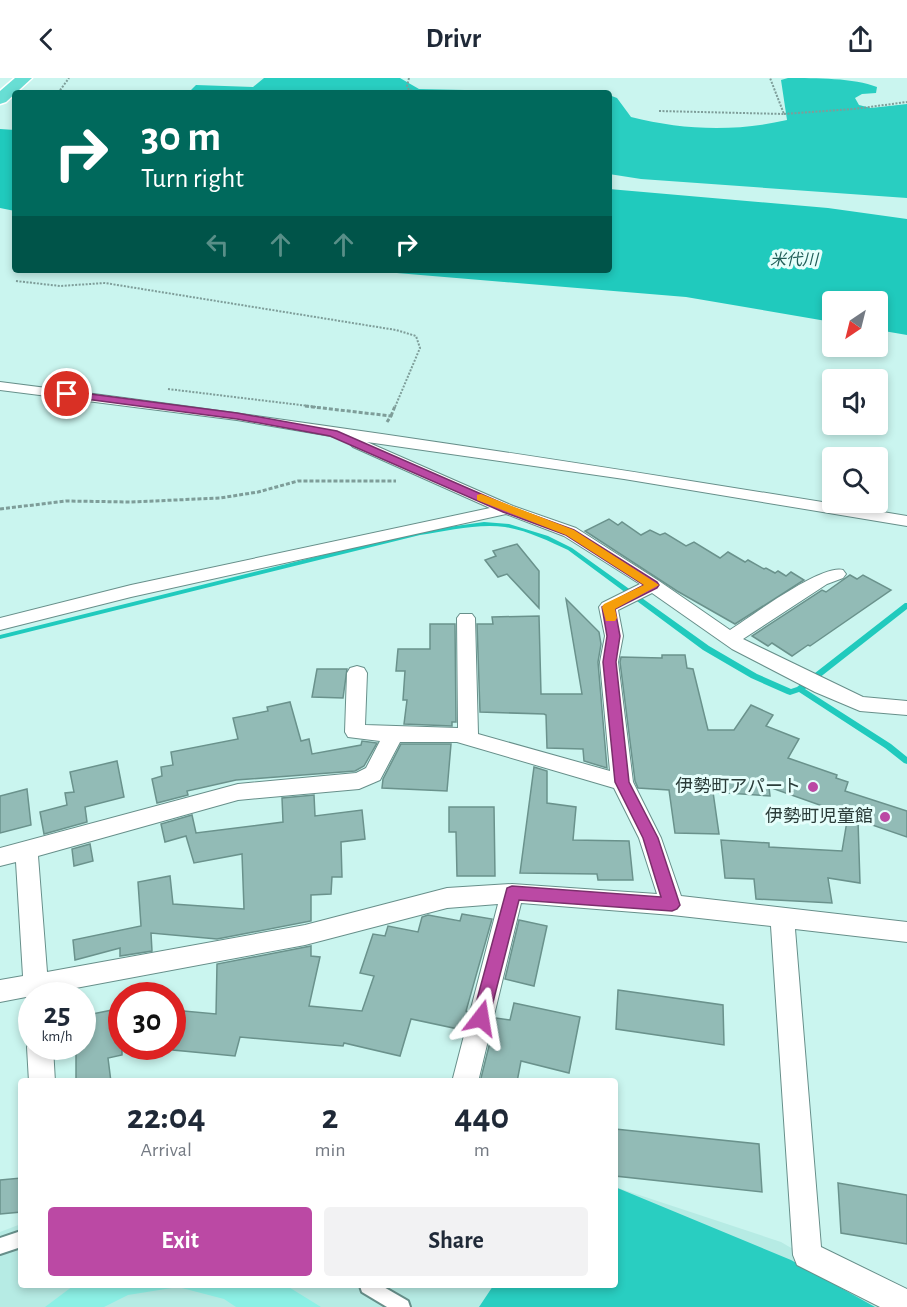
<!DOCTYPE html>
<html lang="en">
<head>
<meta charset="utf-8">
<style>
	:root { --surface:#fff; --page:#f2f2f3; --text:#1f2937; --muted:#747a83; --accent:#bb49a4 }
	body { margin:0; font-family:"Alegreya Sans","Noto Sans JP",sans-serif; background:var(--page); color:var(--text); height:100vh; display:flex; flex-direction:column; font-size:22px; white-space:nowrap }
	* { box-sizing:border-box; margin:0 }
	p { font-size:20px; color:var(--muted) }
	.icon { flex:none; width:33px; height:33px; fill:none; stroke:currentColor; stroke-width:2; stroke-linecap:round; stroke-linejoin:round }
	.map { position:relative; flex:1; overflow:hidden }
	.details { position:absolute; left:18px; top:1000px; width:600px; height:210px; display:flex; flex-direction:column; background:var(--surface); border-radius:6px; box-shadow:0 3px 9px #0003 }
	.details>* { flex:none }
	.banner { position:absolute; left:12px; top:12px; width:600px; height:183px; border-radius:6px; box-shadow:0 3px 9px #0003; background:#00695c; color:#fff; overflow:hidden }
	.needle { width:39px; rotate:215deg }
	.buttons { position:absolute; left:822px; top:213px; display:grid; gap:12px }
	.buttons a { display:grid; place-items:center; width:66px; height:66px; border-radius:6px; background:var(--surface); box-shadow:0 3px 9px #0003; font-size:30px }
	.speed { position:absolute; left:18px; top:904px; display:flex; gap:12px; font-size:30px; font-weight:700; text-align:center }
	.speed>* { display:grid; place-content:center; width:78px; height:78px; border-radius:50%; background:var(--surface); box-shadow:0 3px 9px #0003; line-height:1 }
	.speed small { font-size:15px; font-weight:400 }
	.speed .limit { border:9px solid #d22; background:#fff; color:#111 }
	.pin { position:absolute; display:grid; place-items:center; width:51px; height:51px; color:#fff; margin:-26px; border:3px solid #fff; border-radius:50%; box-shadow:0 2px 6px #0007 }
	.me { position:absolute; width:66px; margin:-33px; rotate:14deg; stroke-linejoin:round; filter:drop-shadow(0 0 4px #0008) }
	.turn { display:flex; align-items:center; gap:21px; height:126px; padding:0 30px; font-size:27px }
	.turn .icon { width:78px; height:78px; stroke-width:2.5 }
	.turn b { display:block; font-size:42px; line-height:51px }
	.lanes { display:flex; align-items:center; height:57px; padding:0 30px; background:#0003; justify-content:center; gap:30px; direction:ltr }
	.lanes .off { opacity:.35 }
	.eta { display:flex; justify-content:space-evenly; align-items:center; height:102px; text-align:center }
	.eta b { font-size:36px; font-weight:700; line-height:42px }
	.action { display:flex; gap:12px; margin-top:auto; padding:12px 30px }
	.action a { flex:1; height:69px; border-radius:6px; background:var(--accent); color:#fff; font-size:24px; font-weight:700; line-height:69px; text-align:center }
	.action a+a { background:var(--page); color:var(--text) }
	header { display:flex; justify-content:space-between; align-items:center; height:78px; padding:0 30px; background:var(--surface); font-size:27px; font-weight:700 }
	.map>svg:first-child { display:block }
	.built { fill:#b6ebe4 }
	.green { fill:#8cf0e5 }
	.forest { fill:#29cec1 }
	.water { fill:#20cabd }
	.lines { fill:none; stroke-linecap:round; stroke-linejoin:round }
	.stream { fill:#20cabd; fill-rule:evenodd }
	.building { fill:#92bbb6; stroke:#6a928c; stroke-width:1.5 }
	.service-casing { stroke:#678f8a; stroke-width:4 }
	.minor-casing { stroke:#678f8a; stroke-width:2 }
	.trunk-casing { stroke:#fff; stroke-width:3 }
	.path-far1 { stroke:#7e9d99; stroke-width:2; stroke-dasharray:2 1.5; stroke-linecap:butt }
	.path { stroke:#7e9d99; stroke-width:3; stroke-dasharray:4 2; stroke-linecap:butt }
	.service { fill:#fff; fill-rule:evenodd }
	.minor { fill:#fff; fill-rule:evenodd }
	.trunk { fill:#68ded4; fill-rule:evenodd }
	.route { fill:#bb49a4; stroke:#7a2f6b; stroke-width:1.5 }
	.slow { fill:#f59e0b }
	.poi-dot { fill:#bb49a4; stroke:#e5fefb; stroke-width:2 }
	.labels { text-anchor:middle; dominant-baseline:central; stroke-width:6; stroke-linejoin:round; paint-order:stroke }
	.far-water-label { font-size:16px; font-style:italic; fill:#1f5d57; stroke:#e5fefb }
	.poi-label { font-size:18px; fill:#2a3b38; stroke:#e5fefb; text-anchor:end }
</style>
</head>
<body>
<header><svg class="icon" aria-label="back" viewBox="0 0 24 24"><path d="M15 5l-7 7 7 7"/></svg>Drivr<svg class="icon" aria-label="share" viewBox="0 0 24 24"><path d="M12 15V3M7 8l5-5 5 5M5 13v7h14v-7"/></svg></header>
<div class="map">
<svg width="907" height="1229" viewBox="0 0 907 1229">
	<rect width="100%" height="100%" fill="#caf5ef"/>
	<path class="built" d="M 615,1109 L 781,1164 L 892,1229 L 0,1229 L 0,1154 L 21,1146 L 21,1208 L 615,1208 Z"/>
	<path class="green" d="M 73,1208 L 287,1208 L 321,1229 L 236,1229 L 224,1221 L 178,1209 L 128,1217 L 104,1229 L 45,1229 Z"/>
	<g class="forest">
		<path d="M 264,0 L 400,0 L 419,11 L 598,15 L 188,15 L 196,7 L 253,9 Z"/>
		<path d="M 788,0 C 816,0 854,0 877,9 L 876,15 L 862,16 L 855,20 L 859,27 L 871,30 L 907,26 L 907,120 L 641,101 L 609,96 L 609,17 L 617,20 L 631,39 C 682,52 735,54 787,42 L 781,2 Z"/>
		<path d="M 615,1109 L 791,1182 L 875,1229 L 479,1229 L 493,1208 L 615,1208 Z"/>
	</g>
	<g class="water">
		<path d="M 0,51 L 15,52 L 15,133 L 0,130 Z"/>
		<path d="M 609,111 L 828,130 L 907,141 L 907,257 L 878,252 L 878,224 L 832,224 L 832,244 L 686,219 L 361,192 L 609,192 Z"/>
	</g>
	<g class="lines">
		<path class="stream" d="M 484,444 L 509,446 L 548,458 L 572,470 L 709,568 L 757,596 L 791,611 L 797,609 L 905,525 L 907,525 L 907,531 L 805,611 L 891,666 L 907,679 L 907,686 L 904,685 L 885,670 L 799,614 L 790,617 L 787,616 L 751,600 L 703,572 L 568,472 C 549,463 526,452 505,449 C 479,445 447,453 420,457 L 0,561 L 0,557 L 420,453 Z"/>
	</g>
	<g class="building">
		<path d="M 609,441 L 618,447 L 622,444 L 641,457 L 650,452 L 660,457 L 665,455 L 686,468 L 694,464 L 720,480 L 728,474 L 745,484 L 748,482 L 764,491 L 766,490 L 775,495 L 778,493 L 786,498 L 791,494 L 804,502 L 735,546 L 677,513 L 585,453 Z"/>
		<path d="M 517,466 L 539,493 L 539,530 L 507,496 L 498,499 L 485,482 L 496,478 L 493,473 Z"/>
		<path d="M 850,497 L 857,501 L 863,497 L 891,512 L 810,568 L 808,567 L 792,578 L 772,565 L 768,568 L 752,558 L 822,512 L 826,514 Z"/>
		<path d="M 566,521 L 599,554 L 601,566 L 598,584 L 607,690 L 584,683 L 583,671 L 547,670 L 546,637 L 544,636 L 480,634 L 477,546 L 493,546 L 492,539 L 539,538 L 541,616 L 582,616 Z"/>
		<path d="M 430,546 L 455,546 L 456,644 L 452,644 L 452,648 L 404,646 L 407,622 L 403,622 L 405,593 L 396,593 L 398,571 L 430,571 Z"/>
		<path d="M 662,577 L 685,577 L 687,590 L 693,591 L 708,652 L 734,652 L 751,627 L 773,637 L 766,648 L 799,661 L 788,680 L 837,697 L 836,700 L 848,704 L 845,713 L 907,733 L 907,759 L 858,742 L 860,805 L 828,800 L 832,825 L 756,821 L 754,801 L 725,800 L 721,762 L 769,765 L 769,769 L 842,773 L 848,737 L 769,709 L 770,718 L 713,714 L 719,756 L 675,755 L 669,712 L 638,710 L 635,703 L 620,584 L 621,579 L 662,580 Z"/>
		<path d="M 317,591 L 347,591 L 343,620 L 312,619 Z"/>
		<path d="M 290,624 L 301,663 L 309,661 L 312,676 L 361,667 L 362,663 L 377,665 L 364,688 L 355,693 L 236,702 L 187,713 L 188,717 L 157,725 L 152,701 L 162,698 L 161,689 L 173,687 L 171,674 L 238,661 L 233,640 L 268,633 L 267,629 Z"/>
		<path d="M 401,666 L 451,666 L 447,713 L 382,710 L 383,701 Z"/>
		<path d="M 117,683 L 124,719 L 85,729 L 87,744 L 44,756 L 40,734 L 67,727 L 65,715 L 74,714 L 70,694 Z"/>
		<path d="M 534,689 L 547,693 L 547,725 L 576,729 L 573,762 L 629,763 L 633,802 L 598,802 L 597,796 L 520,795 Z"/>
		<path d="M 27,711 L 31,747 L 0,755 L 0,718 Z"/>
		<path d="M 314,717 L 315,738 L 362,732 L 365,761 L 341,764 L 342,799 L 332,799 L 331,816 L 311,817 L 311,843 L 217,861 L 151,855 L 152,873 L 120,878 L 120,870 L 75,882 L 73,862 L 141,848 L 138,804 L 170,798 L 173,826 L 244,831 L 242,776 L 194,785 L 186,758 L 165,764 L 161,746 L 192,737 L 196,755 L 283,744 L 282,720 Z"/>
		<path d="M 449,729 L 494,729 L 495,798 L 457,798 L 456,754 L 449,754 Z"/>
		<path d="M 90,766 L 93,783 L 74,788 L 72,771 Z"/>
		<path d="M 462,836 L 492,841 L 466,933 L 468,934 L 463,952 L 411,941 L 400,978 L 344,965 L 343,968 L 240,959 L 235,978 L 173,972 L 184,933 L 216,936 L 217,886 L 311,868 L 311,878 L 320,879 L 309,928 L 362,933 L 374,898 L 360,895 L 373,856 L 385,858 L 388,848 L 418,854 L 422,839 L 428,837 L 460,843 Z"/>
		<path d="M 519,842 L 547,848 L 534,908 L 505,901 Z"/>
		<path d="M 618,912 L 723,927 L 724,967 L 616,951 Z"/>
		<path d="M 514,925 L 580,939 L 569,995 L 521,983 L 517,1004 L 480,1004 L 496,940 L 510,942 Z"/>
		<path d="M 122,930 L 122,977 L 108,980 L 111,1004 L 76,1004 L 76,969 L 82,969 L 82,938 Z"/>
		<path d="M 615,1051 L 759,1066 L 762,1114 L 615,1098 Z"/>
		<path d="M 21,1100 L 21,1134 L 0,1136 L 0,1102 Z"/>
		<path d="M 838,1105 L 907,1117 L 907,1166 L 841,1155 Z"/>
	</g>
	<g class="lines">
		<g class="service-casing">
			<g id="service">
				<path d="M 21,1153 L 21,1169 L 0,1176 L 0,1160 Z"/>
				<path d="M 360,1208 L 382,1208 L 408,1223 L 410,1229 L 387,1229 L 362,1214 Z"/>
			</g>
		</g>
		<g class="minor-casing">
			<g id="minor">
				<path d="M 0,304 C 303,342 605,388 907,438 L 907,448 L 624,401 L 367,364 L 513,428 L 576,450 L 659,503 L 730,552 C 752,538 821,486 843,492 L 846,496 L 843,500 L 827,506 L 743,561 L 863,619 L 907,623 L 907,637 L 860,633 L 815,614 L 732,571 L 652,515 L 618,532 L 623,558 L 618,584 L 633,704 L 661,760 L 681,818 L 907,844 L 907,864 L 795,851 L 821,1169 L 907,1211 L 907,1229 L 880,1229 L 797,1187 L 793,1177 L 771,848 L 672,837 L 521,825 L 478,1004 L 452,1004 L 498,826 L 447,830 L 305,867 L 49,915 L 48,918 L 32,918 L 32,925 L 26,919 L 0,924 L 0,902 L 23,898 L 16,784 L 0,788 L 0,770 L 238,706 L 356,695 L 366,690 L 380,663 L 348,659 L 345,654 L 347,595 L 350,590 L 357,588 L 364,590 L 367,595 L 365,647 L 458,650 L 457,540 L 460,536 L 472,536 L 475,540 L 478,656 L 610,693 L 600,584 L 605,558 L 599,529 L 602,525 L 640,506 L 564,458 L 506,436 L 131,519 L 0,552 L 0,540 L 131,507 L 490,430 L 353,369 L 350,366 L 354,362 L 237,342 L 0,312 ZM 400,664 L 457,664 L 614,710 L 639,760 L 657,816 L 512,806 L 447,810 L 305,847 L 47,894 L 38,778 L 238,722 L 359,711 L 380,702 Z"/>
				<path d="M 31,961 L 32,969 L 53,969 L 55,1004 L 29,1004 L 27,969 Z"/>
			</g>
		</g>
		<g class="trunk-casing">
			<path id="trunk" d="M 15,0 L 32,0 L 6,24 L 0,26 L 0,13 Z"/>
		</g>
		<g class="path-far1">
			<path d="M 409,0 L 407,8 L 409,12 L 422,15"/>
			<path d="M 58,15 L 69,0"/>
			<path d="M 659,33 L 784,36 L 770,0"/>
			<path d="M 784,36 L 854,31 L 907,24"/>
			<path d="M 16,203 L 60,208 L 105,205 L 396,252 L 416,258 L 420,270 L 395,329"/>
			<path d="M 168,311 L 317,329"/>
		</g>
		<g class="path">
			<path d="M 305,328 L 391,338 L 387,344"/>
			<path d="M 391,338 L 395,328"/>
			<path d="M 0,431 L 66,423 L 131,424 L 220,420 L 258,414 L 298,403 L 396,403"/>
		</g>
		<use href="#service" class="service"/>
		<use href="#minor" class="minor"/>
		<use href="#trunk" class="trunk"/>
	</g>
	<path class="route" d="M 67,313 L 237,335 L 337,353 L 511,429 L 574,452 L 657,504 L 659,507 L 657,510 L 615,531 L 620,558 L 616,584 L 629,704 L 658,760 L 680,827 L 677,831 L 672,833 L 519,822 L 489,940 L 487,946 L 481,948 L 475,946 L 472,940 L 507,810 L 512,808 L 661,819 L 643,760 L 615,704 L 603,584 L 607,558 L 602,529 L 644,507 L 566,457 L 503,434 L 330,358 L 237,341 L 63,318 L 62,316 Z"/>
	<path class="slow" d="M 481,416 L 574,452 L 659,507 L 615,531 L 617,540 L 615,543 L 606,543 L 602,529 L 604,526 L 644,507 L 566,457 L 477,422 L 477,417 Z"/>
	<g class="poi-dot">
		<circle cx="813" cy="709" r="6"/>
		<circle cx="885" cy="739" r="6"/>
	</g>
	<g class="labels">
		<g class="far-water-label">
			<text x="794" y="182">米代川</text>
		</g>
		<g class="poi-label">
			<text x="801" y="709">伊勢町アパート</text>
			<text x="873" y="739">伊勢町児童館</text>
		</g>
	</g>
</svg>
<div class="buttons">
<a><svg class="needle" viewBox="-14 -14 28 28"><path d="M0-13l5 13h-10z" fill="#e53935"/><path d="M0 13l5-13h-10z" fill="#747a83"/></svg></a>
<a><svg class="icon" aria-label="sound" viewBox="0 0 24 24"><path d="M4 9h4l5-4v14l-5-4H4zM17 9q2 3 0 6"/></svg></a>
<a><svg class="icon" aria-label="search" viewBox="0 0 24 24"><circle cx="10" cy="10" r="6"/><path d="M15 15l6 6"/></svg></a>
</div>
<div class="speed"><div>25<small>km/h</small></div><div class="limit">30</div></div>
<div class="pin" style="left:67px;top:316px;background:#d93025"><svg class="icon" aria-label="arrive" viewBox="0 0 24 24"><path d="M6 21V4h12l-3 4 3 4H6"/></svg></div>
<svg class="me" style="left:481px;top:940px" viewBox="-20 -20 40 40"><path d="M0-17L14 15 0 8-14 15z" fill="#bb49a4" stroke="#fff" stroke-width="4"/></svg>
<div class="banner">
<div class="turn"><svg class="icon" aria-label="right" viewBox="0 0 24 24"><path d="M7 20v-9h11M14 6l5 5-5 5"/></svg><div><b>30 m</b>Turn right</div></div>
<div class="lanes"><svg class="icon off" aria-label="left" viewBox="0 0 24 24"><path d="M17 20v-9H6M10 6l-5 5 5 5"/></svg><svg class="icon off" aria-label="ahead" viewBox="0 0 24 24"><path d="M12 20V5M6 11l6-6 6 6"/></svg><svg class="icon off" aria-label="ahead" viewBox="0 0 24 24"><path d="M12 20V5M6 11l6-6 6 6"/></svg><svg class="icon" aria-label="right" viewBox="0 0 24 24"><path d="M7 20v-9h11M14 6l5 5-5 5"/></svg></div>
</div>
<section class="details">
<div class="eta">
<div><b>22:04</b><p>Arrival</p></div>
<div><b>2</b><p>min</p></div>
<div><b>440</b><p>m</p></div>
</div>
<div class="action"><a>Exit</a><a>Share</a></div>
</section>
</div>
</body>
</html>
